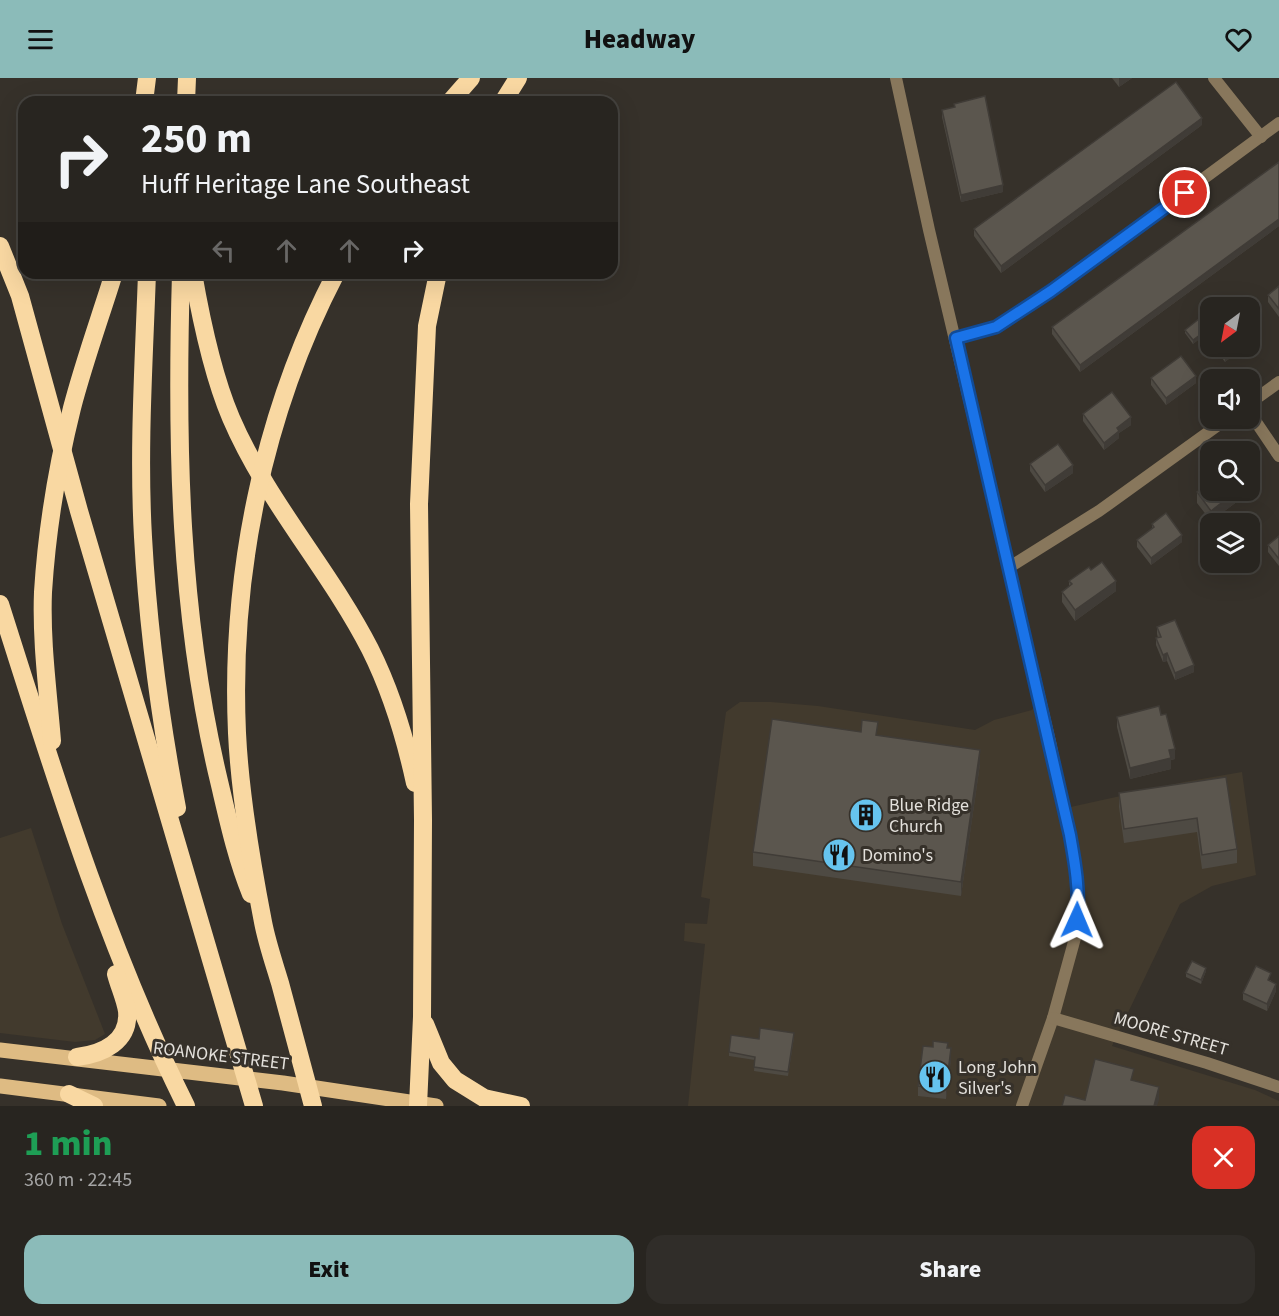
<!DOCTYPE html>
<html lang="en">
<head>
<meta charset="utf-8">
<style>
	:root { --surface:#282520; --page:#302d29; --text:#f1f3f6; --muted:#a5a5a5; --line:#44423e; --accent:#8bbbb9 }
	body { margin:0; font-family:"Source Sans 3",sans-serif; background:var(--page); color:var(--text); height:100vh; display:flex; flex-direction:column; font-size:22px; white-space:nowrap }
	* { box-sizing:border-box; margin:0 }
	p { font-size:20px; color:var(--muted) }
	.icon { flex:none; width:33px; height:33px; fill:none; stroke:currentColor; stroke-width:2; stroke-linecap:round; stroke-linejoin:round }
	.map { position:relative; height:1028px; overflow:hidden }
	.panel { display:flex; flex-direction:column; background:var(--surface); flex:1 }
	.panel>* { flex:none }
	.hud { position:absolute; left:18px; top:18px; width:600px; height:183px; border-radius:18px; box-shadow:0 6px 24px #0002,0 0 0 2px var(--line); background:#282520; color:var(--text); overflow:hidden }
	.needle { width:39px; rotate:212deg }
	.tools { position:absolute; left:1200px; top:219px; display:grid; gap:12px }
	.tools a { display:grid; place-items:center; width:60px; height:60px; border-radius:12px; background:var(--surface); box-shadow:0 6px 24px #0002,0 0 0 2px var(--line); font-size:30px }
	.pin { position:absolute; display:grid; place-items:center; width:51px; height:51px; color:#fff; margin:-26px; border:3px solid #fff; border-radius:50%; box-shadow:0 2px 6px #0007 }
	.me { position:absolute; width:66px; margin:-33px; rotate:1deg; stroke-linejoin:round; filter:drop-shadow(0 0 4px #0008) }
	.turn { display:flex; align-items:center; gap:21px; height:126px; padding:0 24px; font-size:27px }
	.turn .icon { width:78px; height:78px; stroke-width:2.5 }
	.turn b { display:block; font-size:42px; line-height:51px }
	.lanes { display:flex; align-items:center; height:57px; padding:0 24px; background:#0003; justify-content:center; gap:30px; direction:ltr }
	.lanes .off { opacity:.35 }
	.round { display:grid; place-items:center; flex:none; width:63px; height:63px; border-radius:18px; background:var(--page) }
	.headline { display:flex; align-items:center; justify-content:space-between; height:102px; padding:0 24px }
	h1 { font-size:36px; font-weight:800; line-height:45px; color:#1e9e55 }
	.button { display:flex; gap:12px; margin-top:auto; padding:12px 24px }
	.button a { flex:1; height:69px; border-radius:18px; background:var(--accent); color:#111; font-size:24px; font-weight:800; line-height:69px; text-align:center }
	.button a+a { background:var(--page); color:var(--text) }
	header { display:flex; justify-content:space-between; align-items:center; height:78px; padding:0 24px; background:var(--accent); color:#111; font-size:27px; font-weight:800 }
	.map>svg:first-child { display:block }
	.built { fill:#423a2d }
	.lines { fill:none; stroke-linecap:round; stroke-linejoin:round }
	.minor { stroke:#88775c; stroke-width:12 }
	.primary { stroke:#debb83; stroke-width:15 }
	.motorway { stroke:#f9d8a2; stroke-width:18 }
	.wall { fill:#4e4a43 }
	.shaded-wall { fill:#403c37 }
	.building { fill:#5b564e; stroke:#403c37; stroke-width:1.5 }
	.route-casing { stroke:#114b97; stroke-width:15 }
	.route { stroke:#1a73e8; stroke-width:10 }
	.labels { text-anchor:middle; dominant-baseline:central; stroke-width:6; stroke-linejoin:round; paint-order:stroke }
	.poi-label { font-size:18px; fill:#e4e1dc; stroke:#36312a; text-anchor:start }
	.street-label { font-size:18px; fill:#e4e1dc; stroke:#36312a }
</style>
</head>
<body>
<header><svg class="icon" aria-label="menu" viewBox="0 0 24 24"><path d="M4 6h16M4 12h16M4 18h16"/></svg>Headway<svg class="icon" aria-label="heart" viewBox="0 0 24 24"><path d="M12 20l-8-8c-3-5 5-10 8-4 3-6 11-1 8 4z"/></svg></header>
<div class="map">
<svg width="1279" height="1028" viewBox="0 0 1279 1028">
	<rect width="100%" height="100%" fill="#36312a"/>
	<g class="built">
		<path d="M 740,624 L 771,624 L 818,628 L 975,652 L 994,642 L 1032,632 L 1034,629 L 1057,732 L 1184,704 L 1242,694 L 1256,797 L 1212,808 L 1180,826 L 1112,968 L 1255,1012 L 1279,1023 L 1279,1028 L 688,1028 L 705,866 L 684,863 L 685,845 L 707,846 L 710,821 L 701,819 L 726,634 Z"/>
		<path d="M 31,750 L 62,846 L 105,956 L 95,962 L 75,964 L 0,955 L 0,760 Z"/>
	</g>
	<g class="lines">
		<g class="minor">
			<path d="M 896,0 L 929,152 L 1050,664 L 1076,790 L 1079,825 L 1075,860 L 1053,940 L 1022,1028"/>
			<path d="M 1214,0 L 1261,59"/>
			<path d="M 956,260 L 996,249 L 1051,213 L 1279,45"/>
			<path d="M 1250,325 L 1279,304"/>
			<path d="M 1250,335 L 1279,378"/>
			<path d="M 1008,490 L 1099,433 L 1228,340"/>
			<path d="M 1053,940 L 1207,985 L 1279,1009"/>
		</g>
		<g class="primary">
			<path d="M 0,972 L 283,1005 L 436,1028"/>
			<path d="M 0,1008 L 159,1028"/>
		</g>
		<g class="motorway">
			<path d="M 144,24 L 147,0"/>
			<path d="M 186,24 L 187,0"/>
			<path d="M 450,24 L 471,0"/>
			<path d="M 503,24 L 518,0"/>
			<path d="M 0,168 L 20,218 L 79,433 L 254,1028"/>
			<path d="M 147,195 C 144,282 138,371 143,459 C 148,550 160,640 177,730"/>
			<path d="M 181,195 C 176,366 179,536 219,703 C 228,741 236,779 251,816"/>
			<path d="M 193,195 C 201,241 213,298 231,340 C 267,424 329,491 370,571 C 391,613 405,659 415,705"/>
			<path d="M 0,526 C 54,696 106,867 186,1028"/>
			<path d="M 52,663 C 48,613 41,564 43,514 C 47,451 57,390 72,330 C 84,284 100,240 114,195"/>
			<path d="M 425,946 L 441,985 L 455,1002 L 484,1020 L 521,1028"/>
			<path d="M 77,979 C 102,976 130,964 127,933 C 125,920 119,908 116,896"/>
			<path d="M 69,1016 L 94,1028"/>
			<path d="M 313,1028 C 302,987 291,946 280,905 C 274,885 267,865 263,844 C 251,782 240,718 237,655 C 230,497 263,335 336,195"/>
			<path d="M 418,1028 L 422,939 L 423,742 L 419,426 L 427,248 L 438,195"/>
		</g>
	</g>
	<g class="wall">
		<path d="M 1112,0 L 1132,0 L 1119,9 Z"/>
		<path d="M 954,26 L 1003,114 L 961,124 L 942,39 L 942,32 L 954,29 Z"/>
		<path d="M 1202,47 L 1001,195 L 974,158 L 974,151 Z"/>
		<path d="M 1279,84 L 1279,148 L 1080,294 L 1052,256 L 1052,249 Z"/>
		<path d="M 1279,208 L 1279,239 L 1268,224 L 1268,217 Z"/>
		<path d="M 1185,252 L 1208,254 L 1193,266 L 1185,255 Z"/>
		<path d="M 1213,268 L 1245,268 L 1225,284 Z"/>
		<path d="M 1151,300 L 1196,305 L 1166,327 L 1151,307 Z"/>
		<path d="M 1083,336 L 1131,347 L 1119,355 L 1119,360 L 1104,372 L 1083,343 Z"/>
		<path d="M 1030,386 L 1073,395 L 1045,414 L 1030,393 Z"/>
		<path d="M 1242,412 L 1242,420 L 1211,443 L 1197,425 L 1197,414 Z"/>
		<path d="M 1152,446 L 1182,464 L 1151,487 L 1137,469 L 1137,462 L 1152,451 Z"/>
		<path d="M 1279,458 L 1279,488 L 1268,474 L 1268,467 Z"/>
		<path d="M 1069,503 L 1116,513 L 1075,543 L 1062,524 L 1062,514 L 1069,508 Z"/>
		<path d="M 1157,549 L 1194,594 L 1175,602 L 1167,583 L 1163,584 L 1156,567 L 1156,560 L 1158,560 L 1157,556 Z"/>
		<path d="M 1117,639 L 1175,681 L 1171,682 L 1171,691 L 1130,701 L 1117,649 Z"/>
		<path d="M 878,657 L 980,686 L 961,818 L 753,788 L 753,774 Z"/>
		<path d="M 1226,699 L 1237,771 L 1237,785 L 1202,791 L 1197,754 L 1124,765 L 1119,729 L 1119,715 Z"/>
		<path d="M 1206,893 L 1201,906 L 1186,899 L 1186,895 Z"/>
		<path d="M 1271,902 L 1271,903 L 1276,913 L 1267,933 L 1243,922 L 1243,915 Z"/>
		<path d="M 794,959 L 788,998 L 754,993 L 755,982 L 729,978 L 729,974 L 759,961 Z"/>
		<path d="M 948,970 L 951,981 L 946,1021 L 918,1018 L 918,1008 Z"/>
	</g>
	<g class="shaded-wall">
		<path d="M 1119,0 L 1132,0 L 1119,9 Z"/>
		<path d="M 1202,40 L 1202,47 L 1001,195 L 1001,188 Z"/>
		<path d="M 1003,107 L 1003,114 L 961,124 L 961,117 Z"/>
		<path d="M 1279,141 L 1279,148 L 1080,294 L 1080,287 Z"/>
		<path d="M 1208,251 L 1208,254 L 1193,266 L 1193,262 Z"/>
		<path d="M 1236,268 L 1245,268 L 1225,284 L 1225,277 Z"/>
		<path d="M 1196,298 L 1196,305 L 1166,327 L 1166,320 Z"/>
		<path d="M 1131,339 L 1131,347 L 1119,355 L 1119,360 L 1104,372 L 1104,365 L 1117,350 Z"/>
		<path d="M 1073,387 L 1073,395 L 1045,414 L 1045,407 Z"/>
		<path d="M 1238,412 L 1242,412 L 1242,420 L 1211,443 L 1211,433 Z"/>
		<path d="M 1182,457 L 1182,464 L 1151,487 L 1151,480 Z"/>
		<path d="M 1116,503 L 1116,513 L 1075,543 L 1075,532 Z"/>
		<path d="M 1167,575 L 1167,583 L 1163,584 L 1163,577 Z"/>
		<path d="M 1194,587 L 1194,594 L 1175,602 L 1175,595 Z"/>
		<path d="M 1175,671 L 1175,681 L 1171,682 L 1171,691 L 1130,701 L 1130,690 L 1169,672 Z"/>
		<path d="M 980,672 L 980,686 L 961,818 L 961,804 Z"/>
		<path d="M 1206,890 L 1206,893 L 1201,906 L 1201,902 Z"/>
		<path d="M 1276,906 L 1276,913 L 1267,933 L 1267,926 Z"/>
		<path d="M 951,970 L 951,981 L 946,1021 L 946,1011 Z"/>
		<path d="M 1159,1009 L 1159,1022 L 1157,1028 L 1154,1028 Z"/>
	</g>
	<g class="building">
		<path d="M 1176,4 L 1202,40 L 1001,188 L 974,151 Z"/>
		<path d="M 985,18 L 1003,107 L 961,117 L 942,32 L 955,29 L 954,26 Z"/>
		<path d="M 1279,84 L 1279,141 L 1080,287 L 1052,249 Z"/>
		<path d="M 1279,208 L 1279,231 L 1268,217 Z"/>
		<path d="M 1200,240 L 1208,251 L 1193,262 L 1185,252 Z"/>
		<path d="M 1218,268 L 1236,268 L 1225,277 Z"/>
		<path d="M 1181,278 L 1196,298 L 1166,320 L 1151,300 Z"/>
		<path d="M 1112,314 L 1131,339 L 1117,350 L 1119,353 L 1104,365 L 1083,336 Z"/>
		<path d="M 1058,366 L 1073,387 L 1045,407 L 1030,386 Z"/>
		<path d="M 1210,405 L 1210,412 L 1238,412 L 1211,433 L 1197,414 Z"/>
		<path d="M 1166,435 L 1182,457 L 1151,480 L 1137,462 L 1154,449 L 1152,446 Z"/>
		<path d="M 1279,458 L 1279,481 L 1268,467 Z"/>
		<path d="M 1102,484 L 1116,503 L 1075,532 L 1062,514 L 1072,506 L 1069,503 L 1089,489 L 1091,492 Z"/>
		<path d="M 1175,542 L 1194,587 L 1175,595 L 1167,575 L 1163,577 L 1156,560 L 1161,559 L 1157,549 Z"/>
		<path d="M 1159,628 L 1161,637 L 1166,636 L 1175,671 L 1169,672 L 1171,680 L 1130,690 L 1117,639 Z"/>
		<path d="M 772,641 L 861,654 L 862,642 L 878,644 L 876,657 L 980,672 L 961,804 L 753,774 Z"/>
		<path d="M 1226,699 L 1237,771 L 1202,777 L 1197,740 L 1124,751 L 1119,715 Z"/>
		<path d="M 1192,883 L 1206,890 L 1201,902 L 1186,895 Z"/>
		<path d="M 1256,888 L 1271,895 L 1268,902 L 1276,906 L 1267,926 L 1243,915 Z"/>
		<path d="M 760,950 L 794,955 L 788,994 L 754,989 L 755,979 L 729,974 L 731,957 L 759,961 Z"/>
		<path d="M 933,963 L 948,965 L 947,970 L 951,970 L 946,1011 L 918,1008 L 923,968 L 933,969 Z"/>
		<path d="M 1095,981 L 1134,991 L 1131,1002 L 1159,1009 L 1154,1028 L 1062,1028 L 1065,1017 L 1085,1022 Z"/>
	</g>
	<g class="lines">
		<g class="route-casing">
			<path id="route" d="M 1077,842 C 1080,813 1075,785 1070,757 L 956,260 L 996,249 L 1051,213 L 1185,115"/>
		</g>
		<use href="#route" class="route"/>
	</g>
	<defs>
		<g id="building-disc" transform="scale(1.725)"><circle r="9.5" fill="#66c4ef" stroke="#36312a"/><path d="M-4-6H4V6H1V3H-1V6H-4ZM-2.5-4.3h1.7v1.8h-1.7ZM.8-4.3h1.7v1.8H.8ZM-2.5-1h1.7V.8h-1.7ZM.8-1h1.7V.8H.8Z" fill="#111"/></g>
		<g id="restaurant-disc" transform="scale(1.725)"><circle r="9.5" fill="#66c4ef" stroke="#36312a"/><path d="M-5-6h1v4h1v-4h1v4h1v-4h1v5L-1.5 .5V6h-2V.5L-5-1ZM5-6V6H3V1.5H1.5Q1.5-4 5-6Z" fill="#111"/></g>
	</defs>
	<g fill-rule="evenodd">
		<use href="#building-disc" x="866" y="737"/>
		<use href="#restaurant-disc" x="839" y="777"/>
		<use href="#restaurant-disc" x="935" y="999"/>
	</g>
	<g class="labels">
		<g class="poi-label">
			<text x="889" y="727">Blue Ridge<tspan x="889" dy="21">Church</tspan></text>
			<text x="862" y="777">Domino's</text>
			<text x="958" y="989">Long John<tspan x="958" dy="21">Silver's</tspan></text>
		</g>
		<g class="street-label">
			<text transform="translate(1171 956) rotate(16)">MOORE STREET</text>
			<text transform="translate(221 978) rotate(7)">ROANOKE STREET</text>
		</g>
	</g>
</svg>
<div class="tools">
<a><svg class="needle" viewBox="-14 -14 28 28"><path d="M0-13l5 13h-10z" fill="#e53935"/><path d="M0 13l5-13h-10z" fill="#a5a5a5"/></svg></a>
<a><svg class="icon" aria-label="sound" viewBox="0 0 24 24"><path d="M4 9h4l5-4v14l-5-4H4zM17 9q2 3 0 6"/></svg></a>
<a><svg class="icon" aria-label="search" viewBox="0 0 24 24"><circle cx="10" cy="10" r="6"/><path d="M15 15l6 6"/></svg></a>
<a><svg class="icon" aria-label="layers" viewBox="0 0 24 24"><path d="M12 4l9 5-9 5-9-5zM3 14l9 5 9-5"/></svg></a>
</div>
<div class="pin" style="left:1185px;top:115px;background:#d93025"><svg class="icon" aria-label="arrive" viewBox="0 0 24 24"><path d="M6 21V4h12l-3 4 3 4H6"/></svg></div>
<svg class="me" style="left:1077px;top:842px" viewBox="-20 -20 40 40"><path d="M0-17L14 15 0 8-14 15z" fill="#1a73e8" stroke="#fff" stroke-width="4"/></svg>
<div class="hud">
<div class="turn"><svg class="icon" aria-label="right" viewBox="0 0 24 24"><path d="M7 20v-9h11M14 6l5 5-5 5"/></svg><div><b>250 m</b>Huff Heritage Lane Southeast</div></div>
<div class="lanes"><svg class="icon off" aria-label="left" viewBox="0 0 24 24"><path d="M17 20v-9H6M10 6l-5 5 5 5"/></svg><svg class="icon off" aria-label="ahead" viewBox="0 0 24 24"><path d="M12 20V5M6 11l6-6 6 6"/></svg><svg class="icon off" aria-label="ahead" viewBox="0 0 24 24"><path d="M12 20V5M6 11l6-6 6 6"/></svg><svg class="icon" aria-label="right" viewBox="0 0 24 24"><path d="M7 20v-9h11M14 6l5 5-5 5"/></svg></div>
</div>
</div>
<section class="panel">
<div class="headline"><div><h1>1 min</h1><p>360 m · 22:45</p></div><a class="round" style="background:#d93025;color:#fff"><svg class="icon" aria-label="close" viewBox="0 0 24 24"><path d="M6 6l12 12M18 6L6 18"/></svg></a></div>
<div class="button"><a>Exit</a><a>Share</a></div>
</section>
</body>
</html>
